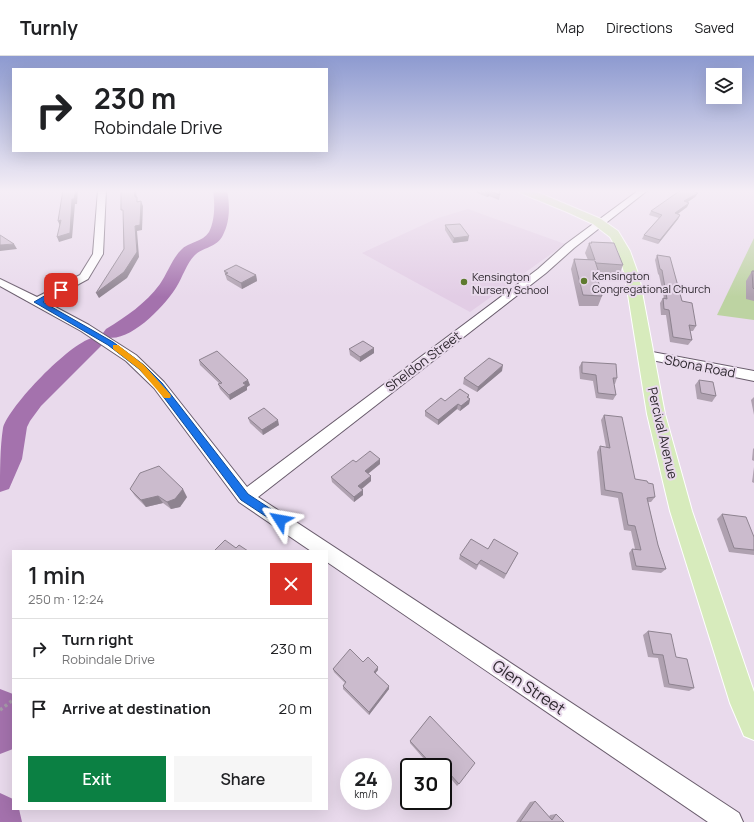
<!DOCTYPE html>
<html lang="en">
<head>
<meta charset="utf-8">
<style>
	:root { --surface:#fff; --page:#f6f6f6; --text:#202124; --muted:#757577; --line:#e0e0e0; --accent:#0b8043 }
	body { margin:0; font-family:Manrope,sans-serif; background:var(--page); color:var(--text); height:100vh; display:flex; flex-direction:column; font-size:15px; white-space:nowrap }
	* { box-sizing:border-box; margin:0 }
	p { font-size:13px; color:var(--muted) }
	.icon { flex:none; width:22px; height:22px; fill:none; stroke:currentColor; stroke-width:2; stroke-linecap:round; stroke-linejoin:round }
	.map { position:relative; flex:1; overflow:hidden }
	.sheet { position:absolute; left:12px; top:494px; width:316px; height:260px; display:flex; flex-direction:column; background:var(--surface); border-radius:0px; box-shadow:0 4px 16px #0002 }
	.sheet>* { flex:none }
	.banner { position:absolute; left:12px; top:12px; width:316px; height:84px; border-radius:0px; box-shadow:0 4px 16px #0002; background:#fff; color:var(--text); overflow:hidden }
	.controls { position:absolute; left:706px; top:12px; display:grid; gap:8px }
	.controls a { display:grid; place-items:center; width:36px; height:36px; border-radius:0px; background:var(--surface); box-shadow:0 4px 16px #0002; font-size:20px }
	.speed { position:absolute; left:340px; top:702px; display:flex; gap:8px; font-size:20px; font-weight:700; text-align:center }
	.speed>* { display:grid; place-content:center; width:52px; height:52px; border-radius:50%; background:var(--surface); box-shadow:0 4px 16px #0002; line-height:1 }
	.speed small { font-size:10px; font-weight:400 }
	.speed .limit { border:2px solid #111; border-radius:6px; background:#fff; color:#111 }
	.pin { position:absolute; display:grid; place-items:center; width:34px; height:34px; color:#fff; margin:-17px; border-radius:8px; box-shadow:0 2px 6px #0006 }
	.me { position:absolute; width:44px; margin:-22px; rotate:304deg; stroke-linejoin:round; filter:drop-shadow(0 0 3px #0008) }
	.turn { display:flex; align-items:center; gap:14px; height:84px; padding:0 16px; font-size:18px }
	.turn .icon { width:52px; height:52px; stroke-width:2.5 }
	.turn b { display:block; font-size:28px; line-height:34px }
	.round { display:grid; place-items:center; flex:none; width:42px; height:42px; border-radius:0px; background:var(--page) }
	.overview { display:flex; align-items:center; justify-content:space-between; height:68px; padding:0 16px }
	h1 { font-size:24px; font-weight:600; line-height:30px }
	.action { display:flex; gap:8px; margin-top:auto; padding:8px 16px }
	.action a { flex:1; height:46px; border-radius:0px; background:var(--accent); color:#fff; font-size:16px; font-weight:600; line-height:46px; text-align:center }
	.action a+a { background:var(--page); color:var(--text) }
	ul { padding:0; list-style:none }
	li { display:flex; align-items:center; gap:12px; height:60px; padding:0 16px; border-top:1px solid var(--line) }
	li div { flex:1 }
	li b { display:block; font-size:15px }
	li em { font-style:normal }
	header { display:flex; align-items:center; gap:24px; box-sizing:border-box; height:56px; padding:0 20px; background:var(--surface); border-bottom:1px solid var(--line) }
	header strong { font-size:19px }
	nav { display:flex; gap:22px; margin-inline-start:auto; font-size:14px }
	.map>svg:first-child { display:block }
	.built { fill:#e2cde5 }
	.green { fill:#bdd3a2 }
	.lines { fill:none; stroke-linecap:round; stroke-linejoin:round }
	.river { fill:#a472ad; fill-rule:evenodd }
	.minor-casing { stroke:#695c6c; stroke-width:2 }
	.major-casing { stroke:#fff; stroke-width:2 }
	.path { stroke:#a59aa8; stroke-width:3.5; stroke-dasharray:3 3; stroke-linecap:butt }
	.minor { fill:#fff; fill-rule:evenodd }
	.major { fill:#d7ebbc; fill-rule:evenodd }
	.wall { fill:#afa1b0 }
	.shaded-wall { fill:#8e8390 }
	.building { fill:#cbbbcd; stroke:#8e8390 }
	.route { fill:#1a73e8; stroke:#114b97 }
	.slow { fill:#f59e0b }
	.poi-dot { fill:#5e7a2f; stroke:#e9daec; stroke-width:1.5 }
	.labels { text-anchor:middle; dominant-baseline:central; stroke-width:4; stroke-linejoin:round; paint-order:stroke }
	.far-poi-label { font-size:11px; fill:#2d272e; stroke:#e9daec; text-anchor:start }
	.street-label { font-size:13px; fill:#2d272e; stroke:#e9daec }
	.near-street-label { font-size:16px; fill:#2d272e; stroke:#e9daec }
</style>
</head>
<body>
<header>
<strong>Turnly</strong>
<nav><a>Map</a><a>Directions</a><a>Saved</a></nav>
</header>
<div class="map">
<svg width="754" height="766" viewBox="0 0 754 766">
	<rect width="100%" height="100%" fill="#e9daec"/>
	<path class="built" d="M 468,153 L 565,188 L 470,256 L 362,197 L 438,162 Z"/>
	<path class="green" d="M 754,182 L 754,264 L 717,259 Z"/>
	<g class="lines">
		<g class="river">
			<path d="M 213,134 L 227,134 C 230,149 230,166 223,179 C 217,192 202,191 194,200 C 187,207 182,222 177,230 C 166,249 129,288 106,281 L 103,277 L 106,273 C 127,260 145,248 160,228 C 167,218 172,203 181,194 C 188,186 203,186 209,176 C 215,164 215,148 213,134 Z"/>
			<path d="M 92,282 L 99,284 L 102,289 L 41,350 L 30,365 L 27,371 L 22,403 L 9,433 L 0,436 C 0,416 0,391 3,372 C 10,349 69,288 92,282 Z"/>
			<path d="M 0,633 L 13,638 L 13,693 L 0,698 Z"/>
			<path d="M 0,737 L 13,743 L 13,753 L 19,753 L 22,766 L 0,766 Z"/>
		</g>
		<g class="minor-casing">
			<g id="minor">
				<path d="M 98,134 L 106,134 L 103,198 L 88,223 L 46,246 L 89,269 L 136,299 L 164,326 L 247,431 L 538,213 L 566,188 L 639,134 L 648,134 L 574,192 L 546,217 L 258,441 L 739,757 L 743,766 L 708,766 L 327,506 L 327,495 L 311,495 L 239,446 L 154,332 L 126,305 L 81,275 L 0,230 L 0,223 L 37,241 L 80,219 L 93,198 Z"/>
				<path d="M 647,295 L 754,315 L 754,325 L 642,302 L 641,299 L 642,296 Z"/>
			</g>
		</g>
		<g class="major-casing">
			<path id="major" d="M 517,134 L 532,134 L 601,163 L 618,175 L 630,195 L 639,220 L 665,358 L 692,455 L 754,636 L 754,684 L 744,680 L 730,647 L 670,455 L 647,358 L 625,220 L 618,195 L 610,181 L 593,168 L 567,156 L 518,136 Z"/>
		</g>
		<path class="path" d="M 0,654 L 13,644"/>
		<use href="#minor" class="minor"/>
		<use href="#major" class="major"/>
	</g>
	<g class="wall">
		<path d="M 470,134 L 499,134 L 500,139 L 499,144 L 489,140 L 487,141 Z"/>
		<path d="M 698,137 L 695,141 L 687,146 L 689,147 L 687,151 L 678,158 L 680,159 L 678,163 L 658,188 L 642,183 L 644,179 L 659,162 L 649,159 L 651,155 Z"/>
		<path d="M 445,169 L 468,185 L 453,187 L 445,174 Z"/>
		<path d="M 591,186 L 623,209 L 619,219 L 599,218 L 600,220 L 598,225 L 602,240 L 598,250 L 579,250 L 571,213 L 574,203 L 588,204 L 585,197 L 589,187 L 591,187 Z"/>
		<path d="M 657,199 L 682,245 L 696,270 L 693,275 L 690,275 L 692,284 L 688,289 L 670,286 L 666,259 L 661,259 L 660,247 L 663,242 L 664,242 L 659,219 L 658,218 L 655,204 Z"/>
		<path d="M 224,215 L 256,219 L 257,225 L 242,233 L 227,224 Z"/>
		<path d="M 752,215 L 754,215 L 754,245 L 746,243 L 746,225 Z"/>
		<path d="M 374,292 L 374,297 L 360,306 L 350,299 L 349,293 Z"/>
		<path d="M 199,304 L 250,329 L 247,331 L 247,334 L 230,344 L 220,333 L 218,328 L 220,328 L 200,309 Z"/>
		<path d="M 582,306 L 617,322 L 615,328 L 614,328 L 616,339 L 613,344 L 596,342 L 593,325 L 580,323 L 579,311 Z"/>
		<path d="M 502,315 L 477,336 L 463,328 L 464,322 Z"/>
		<path d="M 699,324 L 716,340 L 712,346 L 697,343 L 695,329 Z"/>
		<path d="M 754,341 L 754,359 L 751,344 Z"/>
		<path d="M 469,342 L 470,343 L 469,348 L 460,355 L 457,353 L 438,369 L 425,360 L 425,355 L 445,345 Z"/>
		<path d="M 604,359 L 635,423 L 648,427 L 655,441 L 651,446 L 648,446 L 658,489 L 666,513 L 661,517 L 632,514 L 629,497 L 632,493 L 635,493 L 631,475 L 624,474 L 618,442 L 601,439 L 597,396 L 600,390 L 606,391 L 601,364 Z"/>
		<path d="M 248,362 L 279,369 L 263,379 L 250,367 Z"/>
		<path d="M 754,392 L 754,405 L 752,404 L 753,393 Z"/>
		<path d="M 356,406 L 380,408 L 368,418 L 371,420 L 371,425 L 362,433 L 363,434 L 363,439 L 354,446 L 332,426 L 331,421 Z"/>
		<path d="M 754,411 L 754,427 L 752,426 Z"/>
		<path d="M 130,433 L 187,441 L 180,451 L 171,453 L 163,447 L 146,451 L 135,440 Z"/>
		<path d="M 722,458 L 754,481 L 754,499 L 729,496 L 717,463 Z"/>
		<path d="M 488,493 L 518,497 L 504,523 L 479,508 L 476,514 L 459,503 L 460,499 Z"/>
		<path d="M 648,575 L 676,601 L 694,632 L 689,635 L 664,631 L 658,602 L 648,601 L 643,579 Z"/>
		<path d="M 363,606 L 378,611 L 378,614 L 375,617 L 389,633 L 369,659 L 343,633 L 343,630 L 345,627 L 334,616 L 333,613 Z"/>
		<path d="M 430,660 L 459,728 L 457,730 L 448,719 L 443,711 L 431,711 L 410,687 L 410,685 Z"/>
		<path d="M 535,745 L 549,761 L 550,759 L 556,758 L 564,766 L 516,766 L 530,746 Z"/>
	</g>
	<g class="shaded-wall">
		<path d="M 76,134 L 78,134 L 77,148 L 75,148 L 72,182 L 59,186 L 57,181 Z"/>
		<path d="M 134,134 L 136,134 L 137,146 L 135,141 Z"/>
		<path d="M 490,135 L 489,140 L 487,141 L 488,136 Z"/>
		<path d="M 698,137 L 695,141 L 682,150 L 684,145 Z"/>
		<path d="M 141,145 L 143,150 L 142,174 L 137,175 L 139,201 L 127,222 L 99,242 L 96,237 L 137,196 L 135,170 Z"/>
		<path d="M 689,147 L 687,151 L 673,161 L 675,157 Z"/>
		<path d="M 680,159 L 678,163 L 658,188 L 660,184 Z"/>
		<path d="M 61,164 L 60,170 L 58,165 Z"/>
		<path d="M 469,180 L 468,185 L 453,187 L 454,182 Z"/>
		<path d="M 14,188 L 17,193 L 0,195 L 0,189 Z"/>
		<path d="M 256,219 L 257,225 L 242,233 L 241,227 Z"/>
		<path d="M 374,292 L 374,297 L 360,306 L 360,301 Z"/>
		<path d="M 503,309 L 502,315 L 477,336 L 478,331 Z"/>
		<path d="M 248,324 L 250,329 L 247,331 L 247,334 L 230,344 L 229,339 L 243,327 Z"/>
		<path d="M 469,339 L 468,344 L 470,343 L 469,348 L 460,355 L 461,350 L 467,341 Z"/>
		<path d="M 458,348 L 457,353 L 438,369 L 438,364 Z"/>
		<path d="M 278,364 L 279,369 L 263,379 L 262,374 Z"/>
		<path d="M 380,403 L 380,408 L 365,420 L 365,415 Z"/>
		<path d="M 371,420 L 371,425 L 359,435 L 358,430 Z"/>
		<path d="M 183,433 L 187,441 L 180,451 L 171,453 L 167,446 Z"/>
		<path d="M 363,434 L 363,439 L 354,446 L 354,441 Z"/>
		<path d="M 158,440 L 163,447 L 146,451 L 141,444 Z"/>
		<path d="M 378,611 L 378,614 L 374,619 L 374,616 Z"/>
		<path d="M 389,630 L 389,633 L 369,659 L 369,656 Z"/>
	</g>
	<g class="building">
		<path d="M 63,134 L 76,134 L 74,143 L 72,143 L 70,177 L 57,181 L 61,164 L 58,165 Z"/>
		<path d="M 121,134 L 134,134 L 135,141 L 137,141 L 137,146 L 141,145 L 140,169 L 135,170 L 137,196 L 124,216 L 96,237 L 124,193 L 123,154 L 121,154 Z"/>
		<path d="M 483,134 L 499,134 L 500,139 L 490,135 L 488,136 Z"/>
		<path d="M 681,134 L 689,134 L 698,137 L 684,145 L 689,147 L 675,157 L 680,159 L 660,184 L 644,179 L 662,159 L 651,155 Z"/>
		<path d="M 460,168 L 469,180 L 454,182 L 445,169 Z"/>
		<path d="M 0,179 L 14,188 L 0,189 Z"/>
		<path d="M 591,186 L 614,187 L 623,209 L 596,207 L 595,205 L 600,220 L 597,220 L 602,240 L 583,239 L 574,203 L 595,204 L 589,187 L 592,187 Z"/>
		<path d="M 657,199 L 670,201 L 682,245 L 692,247 L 696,270 L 689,269 L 692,284 L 673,281 L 669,254 L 664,253 L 663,242 L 667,243 L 662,214 L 660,213 Z"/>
		<path d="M 236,209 L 256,219 L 241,227 L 225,218 L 228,217 L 224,215 Z"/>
		<path d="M 752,215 L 754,215 L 754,233 L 753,232 Z"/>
		<path d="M 363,285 L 374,292 L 360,301 L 349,293 Z"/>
		<path d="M 217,295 L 248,324 L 243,327 L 246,329 L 229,339 L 218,328 L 222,327 L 199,304 Z"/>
		<path d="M 489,302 L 503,309 L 478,331 L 464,322 Z"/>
		<path d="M 582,306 L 616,308 L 617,322 L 613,322 L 616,339 L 598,337 L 596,319 L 582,317 Z"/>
		<path d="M 699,324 L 713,326 L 716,340 L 701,337 Z"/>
		<path d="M 460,333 L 469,339 L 467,341 L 470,343 L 461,350 L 458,348 L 438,364 L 425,355 L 441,342 L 445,345 Z"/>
		<path d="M 264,352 L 278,364 L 262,374 L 248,362 Z"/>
		<path d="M 604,359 L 622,361 L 635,423 L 647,425 L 648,427 L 653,428 L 655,441 L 647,442 L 658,489 L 666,513 L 636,510 L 632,493 L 641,494 L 635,470 L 628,469 L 622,437 L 605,434 L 600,390 L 610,392 Z"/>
		<path d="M 370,395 L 380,403 L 365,415 L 371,420 L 358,430 L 363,434 L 354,441 L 331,421 L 353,404 L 356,406 Z"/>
		<path d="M 159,410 L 183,433 L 175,443 L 167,446 L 158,440 L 141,444 L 130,433 L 140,417 Z"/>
		<path d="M 722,458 L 746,461 L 754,481 L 754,494 L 734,492 Z"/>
		<path d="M 471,483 L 488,493 L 494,483 L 518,497 L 506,518 L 481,504 L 477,509 L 460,499 Z"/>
		<path d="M 225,484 L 236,492 L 239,489 L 248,495 L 214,495 Z"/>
		<path d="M 648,575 L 671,578 L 676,601 L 687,603 L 694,632 L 669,628 L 663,599 L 653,598 Z"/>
		<path d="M 350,593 L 363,606 L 368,601 L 378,611 L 374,616 L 389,630 L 369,656 L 343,630 L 346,626 L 333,613 Z"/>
		<path d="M 430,660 L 475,707 L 459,728 L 449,717 L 443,725 L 443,711 L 434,711 L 410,685 Z"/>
		<path d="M 535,745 L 552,764 L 556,758 L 564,766 L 520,766 Z"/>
	</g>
	<linearGradient id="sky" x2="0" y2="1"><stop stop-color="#8d9ad0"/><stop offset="0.56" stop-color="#f5eef6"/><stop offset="1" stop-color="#f5eef6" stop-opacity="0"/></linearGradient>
	<rect width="754" height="241" fill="url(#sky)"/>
	<path class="route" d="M 58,232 L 64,234 L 43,246 L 113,286 L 144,309 L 162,327 L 248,438 L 283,461 L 285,464 L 283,467 L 280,469 L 276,467 L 241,444 L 156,331 L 139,313 L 108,289 L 34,246 Z"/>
	<path class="slow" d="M 113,289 L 118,289 L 144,309 L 170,338 L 171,340 L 170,342 L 164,342 L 139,313 L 113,293 Z"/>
	<g class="poi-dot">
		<circle cx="584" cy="225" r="4"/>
		<circle cx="464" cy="226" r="4"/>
	</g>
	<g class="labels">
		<g class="far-poi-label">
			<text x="592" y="219">Kensington<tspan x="592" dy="13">Congregational Church</tspan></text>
			<text x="472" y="220">Kensington<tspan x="472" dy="13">Nursery School</tspan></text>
		</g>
		<g class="street-label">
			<text transform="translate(423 305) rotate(-37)">Sheldon Street</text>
			<text transform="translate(700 310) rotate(11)">Sbona Road</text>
			<text transform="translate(663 377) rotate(77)">Percival Avenue</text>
		</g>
		<g class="near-street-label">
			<text transform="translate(529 631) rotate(34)">Glen Street</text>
		</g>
	</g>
</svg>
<div class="controls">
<a><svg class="icon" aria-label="layers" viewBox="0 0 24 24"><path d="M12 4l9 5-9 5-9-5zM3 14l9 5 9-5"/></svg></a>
</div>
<div class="speed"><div>24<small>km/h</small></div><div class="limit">30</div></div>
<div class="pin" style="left:61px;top:234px;background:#d93025"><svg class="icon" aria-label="arrive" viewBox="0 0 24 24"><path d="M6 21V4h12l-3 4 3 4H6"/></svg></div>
<svg class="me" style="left:280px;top:464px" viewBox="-20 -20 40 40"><path d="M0-17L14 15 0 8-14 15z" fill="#1a73e8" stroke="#fff" stroke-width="4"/></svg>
<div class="banner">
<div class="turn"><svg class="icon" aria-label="right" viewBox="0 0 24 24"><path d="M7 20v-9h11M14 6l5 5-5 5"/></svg><div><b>230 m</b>Robindale Drive</div></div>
</div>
<section class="sheet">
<div class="overview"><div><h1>1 min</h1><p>250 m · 12:24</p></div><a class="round" style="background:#d93025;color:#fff"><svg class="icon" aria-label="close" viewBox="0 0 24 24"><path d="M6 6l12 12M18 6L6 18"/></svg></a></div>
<ul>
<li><svg class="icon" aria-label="right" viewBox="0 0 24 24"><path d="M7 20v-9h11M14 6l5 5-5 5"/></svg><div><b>Turn right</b><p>Robindale Drive</p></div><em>230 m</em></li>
<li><svg class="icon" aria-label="arrive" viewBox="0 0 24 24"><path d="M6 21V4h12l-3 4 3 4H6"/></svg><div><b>Arrive at destination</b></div><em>20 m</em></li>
</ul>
<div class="action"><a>Exit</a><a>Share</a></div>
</section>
</div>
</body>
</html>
